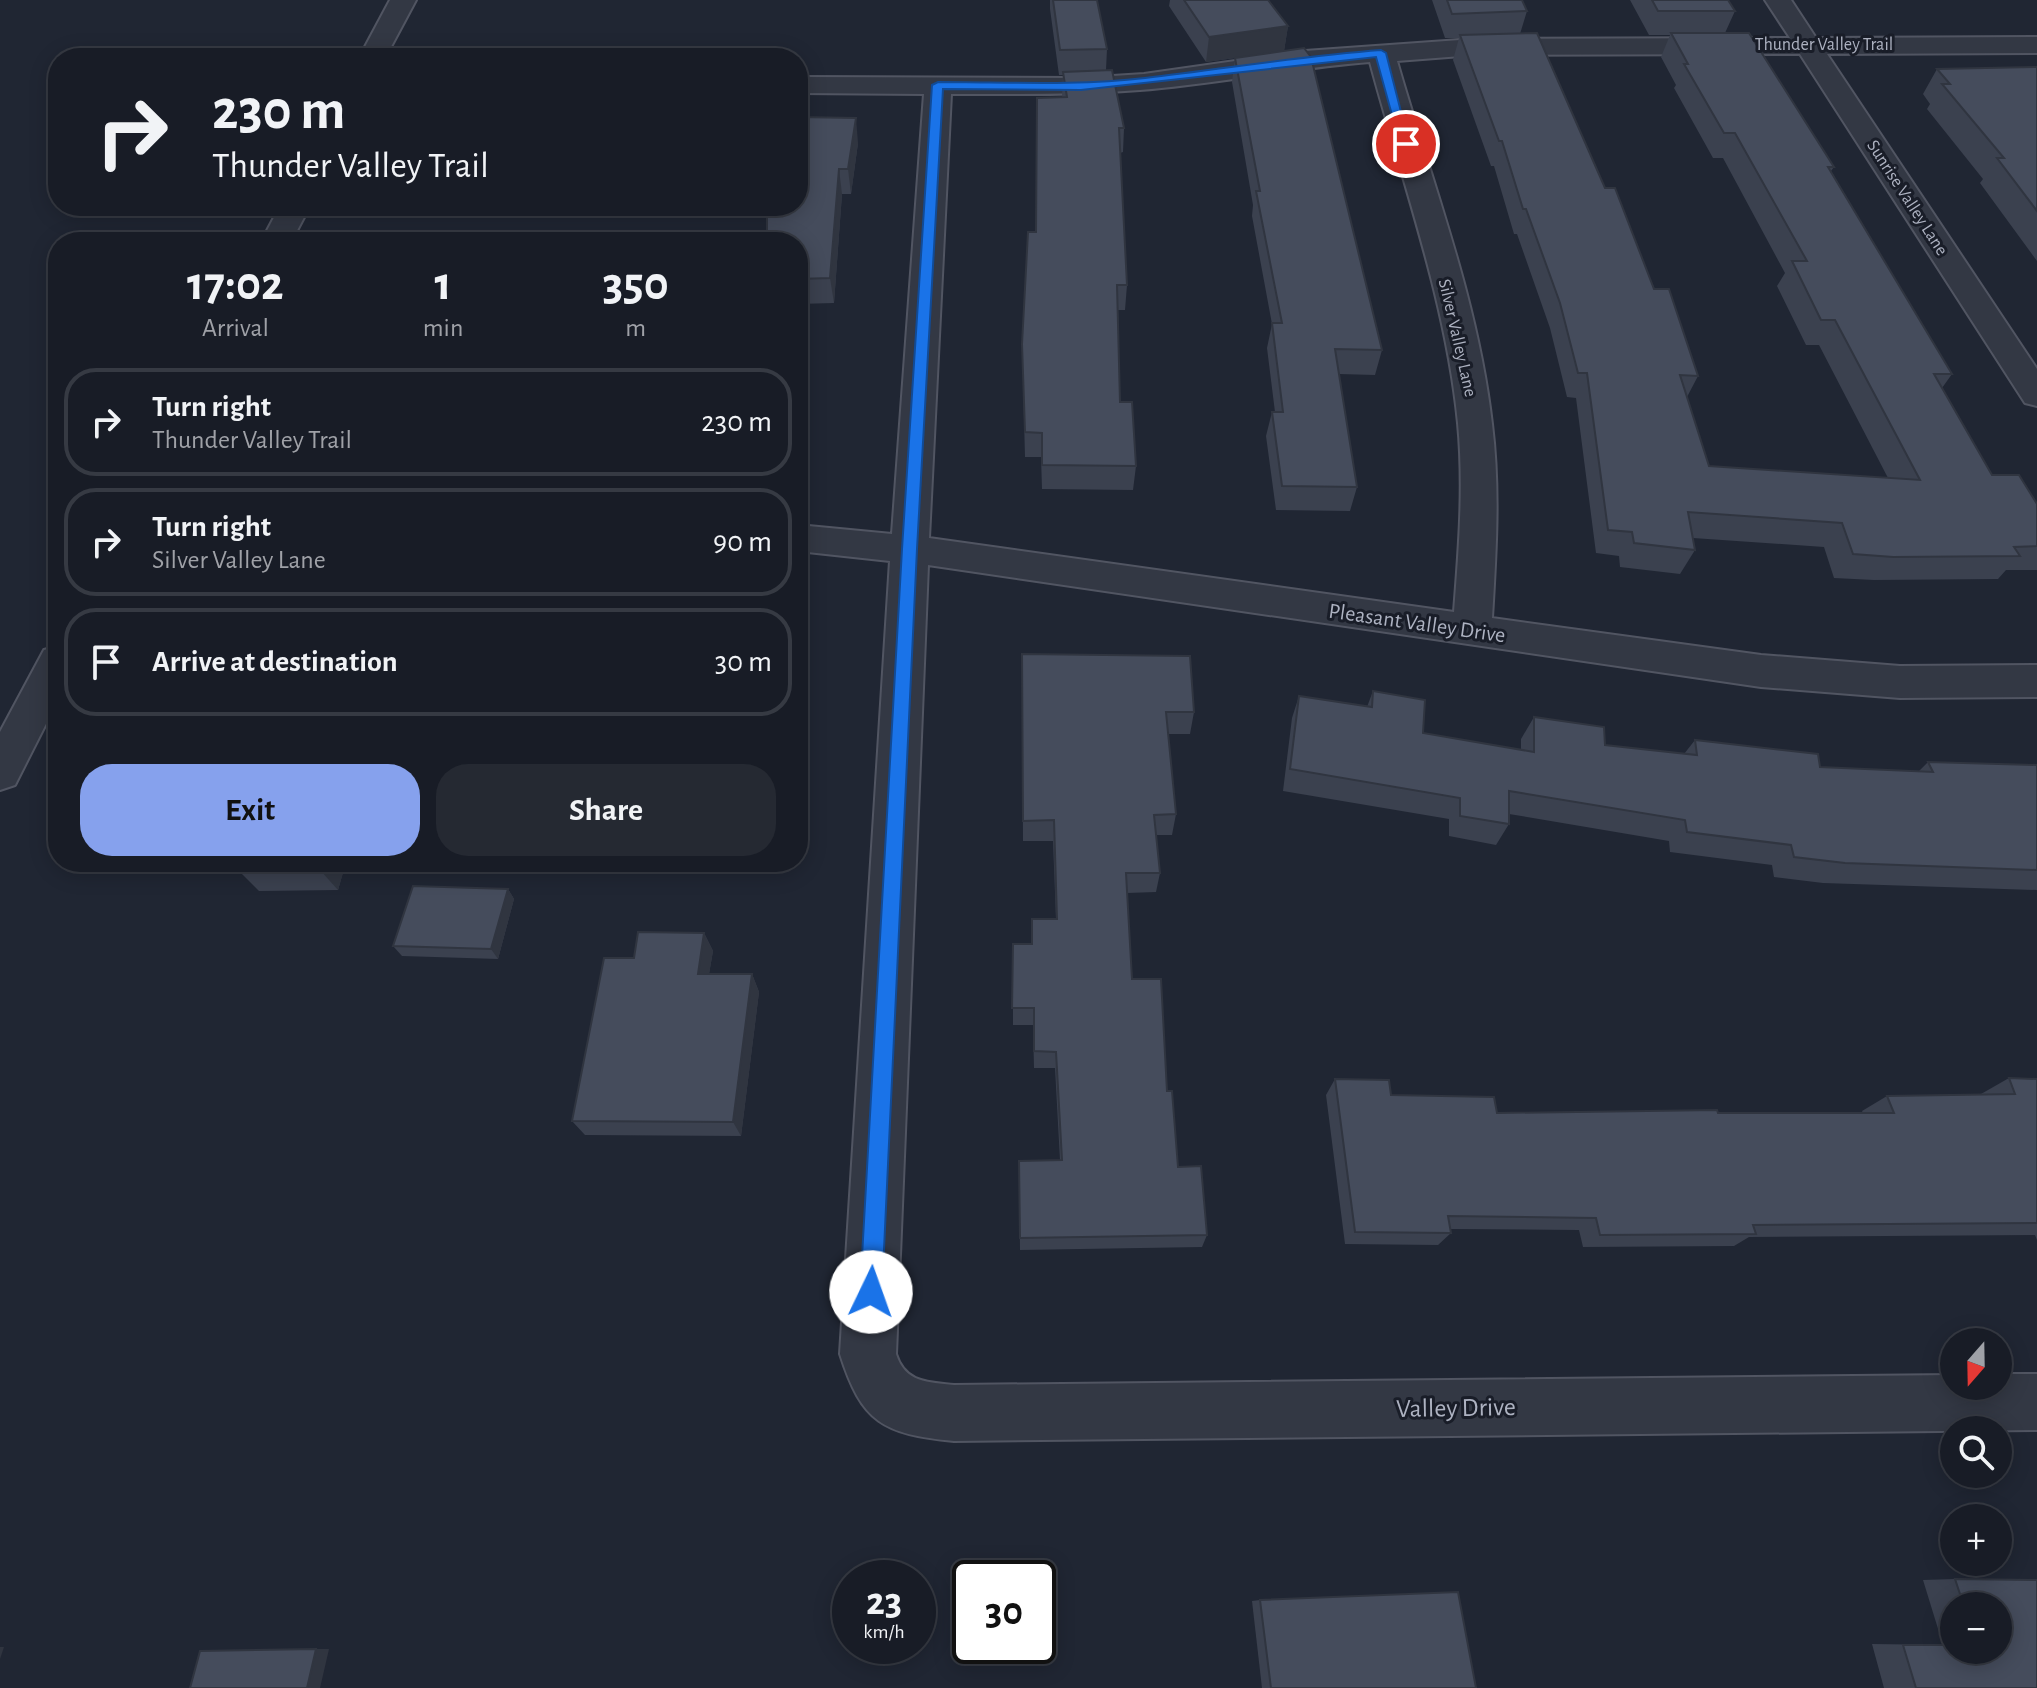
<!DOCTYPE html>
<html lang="en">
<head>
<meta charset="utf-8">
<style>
	:root { --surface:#181c26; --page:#252932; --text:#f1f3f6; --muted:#9fa1a7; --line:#363a43; --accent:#86a1ed }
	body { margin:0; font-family:"Alegreya Sans",sans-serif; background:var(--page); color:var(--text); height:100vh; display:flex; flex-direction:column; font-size:30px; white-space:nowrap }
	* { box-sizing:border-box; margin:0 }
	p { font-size:26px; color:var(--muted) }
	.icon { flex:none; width:44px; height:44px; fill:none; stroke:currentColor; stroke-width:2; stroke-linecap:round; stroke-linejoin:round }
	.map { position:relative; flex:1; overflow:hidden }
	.panel { position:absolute; left:48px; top:232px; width:760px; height:640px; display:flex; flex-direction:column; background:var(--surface); border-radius:32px; box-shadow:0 4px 20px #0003,0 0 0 2px var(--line) }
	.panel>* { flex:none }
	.top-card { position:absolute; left:48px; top:48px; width:760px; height:168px; border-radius:32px; box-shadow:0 4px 20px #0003,0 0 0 2px var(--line); background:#181c26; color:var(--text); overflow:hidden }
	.needle { width:52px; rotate:200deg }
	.buttons { position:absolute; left:1940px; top:1328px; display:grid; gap:16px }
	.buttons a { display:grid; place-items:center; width:72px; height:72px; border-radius:50%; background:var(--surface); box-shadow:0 4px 20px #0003,0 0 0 2px var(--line); font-size:40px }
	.speed { position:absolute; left:832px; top:1560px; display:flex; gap:16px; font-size:40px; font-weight:700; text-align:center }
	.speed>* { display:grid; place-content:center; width:104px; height:104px; border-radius:50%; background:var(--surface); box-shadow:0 4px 20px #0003,0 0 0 2px var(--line); line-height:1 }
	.speed small { font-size:20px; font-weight:400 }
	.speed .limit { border:4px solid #111; border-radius:12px; background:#fff; color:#111 }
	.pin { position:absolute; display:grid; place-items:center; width:68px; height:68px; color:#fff; margin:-34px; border:4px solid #fff; border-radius:50%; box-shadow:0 2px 8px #0007 }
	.me { position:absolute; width:88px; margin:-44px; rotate:3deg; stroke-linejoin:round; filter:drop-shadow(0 0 6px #0008) }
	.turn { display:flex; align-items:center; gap:28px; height:168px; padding:0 32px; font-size:36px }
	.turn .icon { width:104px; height:104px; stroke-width:2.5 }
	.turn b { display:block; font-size:56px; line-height:68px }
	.eta { display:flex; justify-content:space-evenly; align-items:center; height:136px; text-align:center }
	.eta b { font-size:48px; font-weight:700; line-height:56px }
	.cta { display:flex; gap:16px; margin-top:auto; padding:16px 32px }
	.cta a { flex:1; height:92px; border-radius:32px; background:var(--accent); color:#111; font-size:32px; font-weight:700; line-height:92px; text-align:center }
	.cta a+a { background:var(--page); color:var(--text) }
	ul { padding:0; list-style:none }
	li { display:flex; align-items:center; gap:24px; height:108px; margin:0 16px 12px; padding:0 16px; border:4px solid var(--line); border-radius:32px }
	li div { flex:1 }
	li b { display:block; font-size:30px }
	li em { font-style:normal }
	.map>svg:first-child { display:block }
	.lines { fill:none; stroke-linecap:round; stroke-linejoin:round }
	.street-casing { stroke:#515562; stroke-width:4 }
	.street { fill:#333844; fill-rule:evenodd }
	.wall { fill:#3b414f; fill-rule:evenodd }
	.shaded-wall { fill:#303540 }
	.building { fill:#454c5c; stroke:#303540; stroke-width:2 }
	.route { fill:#1a73e8; stroke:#114b97; stroke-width:2 }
	.labels { text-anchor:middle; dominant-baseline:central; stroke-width:6; stroke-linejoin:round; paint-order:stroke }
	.far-street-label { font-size:18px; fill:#adb2c1; stroke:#191d28 }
	.street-label { font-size:22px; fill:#adb2c1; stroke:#191d28 }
	.near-street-label { font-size:26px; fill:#adb2c1; stroke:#191d28 }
</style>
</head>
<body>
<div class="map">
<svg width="2037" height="1688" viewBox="0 0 2037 1688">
	<rect width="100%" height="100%" fill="#202633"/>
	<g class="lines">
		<g class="street-casing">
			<g id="street">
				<path d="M 390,0 L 416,0 L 385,58 L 359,58 Z"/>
				<path d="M 1765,0 L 1791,0 L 1816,38 L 2037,37 L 2037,53 L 1827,54 L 2037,369 L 2037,406 L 2025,403 L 1800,54 L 1474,55 L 1397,61 C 1431,180 1478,300 1492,424 C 1500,488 1496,553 1492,618 L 1761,655 L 1900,666 L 2037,665 L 2037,697 L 1900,698 L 1761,687 L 928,565 L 896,1354 C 905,1383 928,1382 954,1385 L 1954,1375 L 1954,1386 L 1998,1386 L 1998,1374 L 2037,1374 L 2037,1430 L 954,1441 C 883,1434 862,1423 840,1354 L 890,561 L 798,551 L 798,525 L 892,534 L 924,94 L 798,93 L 798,77 L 1081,78 L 1144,74 L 1305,51 L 1474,39 L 1790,38 ZM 1370,62 C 1402,181 1446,301 1458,423 C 1464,486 1459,549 1454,612 L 929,538 L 951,94 C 1014,94 1077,95 1140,90 C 1217,84 1293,68 1370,62 Z"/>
				<path d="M 280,206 L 310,206 L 291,242 L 261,242 Z"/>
				<path d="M 58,646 L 58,700 L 15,785 L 0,790 L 0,732 L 44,650 Z"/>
			</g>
		</g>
		<use href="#street" class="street"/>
	</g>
	<g class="wall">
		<path d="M 1050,0 L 1097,0 L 1107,49 L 1106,70 L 1124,128 L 1123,152 L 1120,153 L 1127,285 L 1125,310 L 1118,310 L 1120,402 L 1136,466 L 1133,490 L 1042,489 L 1041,457 L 1025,457 L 1022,344 L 1036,232 L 1062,97 L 1063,75 L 1059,75 L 1050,9 Z"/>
		<path d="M 1170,0 L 1268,0 L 1288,26 L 1284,51 L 1382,350 L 1375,375 L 1339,374 L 1357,487 L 1350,511 L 1276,510 L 1266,436 L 1272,412 L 1275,412 L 1267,348 L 1272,324 L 1252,216 L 1253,205 L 1232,82 L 1235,58 L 1206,62 L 1169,6 Z"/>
		<path d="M 1432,0 L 1522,0 L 1527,11 L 1520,34 L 1605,188 L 1698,376 L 1687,397 L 1709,466 L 1888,478 L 1819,345 L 1806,345 L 1777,286 L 1785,273 L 1723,158 L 1713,158 L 1674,88 L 1676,85 L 1661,57 L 1670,35 L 1649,35 L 1630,0 L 1728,0 L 1735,11 L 1725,33 L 1834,167 L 1831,171 L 1952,374 L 1942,388 L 1992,475 L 2037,504 L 2037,570 L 2006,570 L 1998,579 L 1874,580 L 1834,578 L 1824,547 L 1693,538 L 1695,550 L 1680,574 L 1620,567 L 1619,556 L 1596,553 L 1576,398 L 1567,397 L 1550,328 L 1517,234 L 1514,234 L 1494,166 L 1491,166 L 1453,60 L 1459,38 L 1445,38 Z"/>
		<path d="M 2037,67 L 2037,261 L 1980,183 L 1983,179 L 1927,109 L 1930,104 L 1923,94 L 1937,69 Z"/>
		<path d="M 858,143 L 851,194 L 842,194 L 834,303 L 798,304 L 798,242 L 767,234 Z"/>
		<path d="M 1022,654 L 1194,712 L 1190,734 L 1168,734 L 1176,814 L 1172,835 L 1156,835 L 1160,873 L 1156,892 L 1127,893 L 1132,979 L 1167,1091 L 1178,1167 L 1207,1235 L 1202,1247 L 1020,1250 L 1019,1161 L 1060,1160 L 1055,1068 L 1034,1068 L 1033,1025 L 1013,1025 L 1013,944 L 1032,944 L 1056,919 L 1053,841 L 1023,841 Z"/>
		<path d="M 1373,691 L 1423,733 L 1521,750 L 1521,739 L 1534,717 L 1605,745 L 1684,754 L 1695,740 L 1820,767 L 1919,771 L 1928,762 L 2037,765 L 2037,890 L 1823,883 L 1774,877 L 1772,865 L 1670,852 L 1669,841 L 1509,814 L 1509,824 L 1496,845 L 1449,836 L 1449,819 L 1283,791 L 1292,718 L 1299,696 L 1367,707 Z"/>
		<path d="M 346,862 L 338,890 L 259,891 L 239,871 Z"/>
		<path d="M 508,889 L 514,899 L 498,959 L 402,956 L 393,946 Z"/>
		<path d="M 704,933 L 713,951 L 709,974 L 752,974 L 759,992 L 741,1136 L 585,1135 L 572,1121 L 634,958 Z"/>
		<path d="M 2009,1078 L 2037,1079 L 2037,1240 L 2035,1235 L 1749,1237 L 1734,1246 L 1583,1247 L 1579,1230 L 1451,1229 L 1451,1233 L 1438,1245 L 1345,1244 L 1326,1095 L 1335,1079 L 1391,1095 L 1497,1113 L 1863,1113 L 1862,1111 L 1887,1096 L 1981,1094 Z"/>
		<path d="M 1955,1579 L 2037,1580 L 2037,1688 L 1884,1688 L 1872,1644 L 1943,1645 L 1923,1580 ZM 1954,1606 L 1998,1606 L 1998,1650 L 1954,1650 Z"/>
		<path d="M 1260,1600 L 1476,1688 L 1262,1688 L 1252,1601 Z"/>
	</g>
	<g class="shaded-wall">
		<path d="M 1288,26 L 1284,51 L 1206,62 L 1209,37 Z"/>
		<path d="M 856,118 L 858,143 L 851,194 L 848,169 Z"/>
		<path d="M 839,169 L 842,194 L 834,303 L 830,278 Z"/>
		<path d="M 801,370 L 805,395 L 798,448 L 798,390 Z"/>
		<path d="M 323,862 L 346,862 L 338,890 L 320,870 Z"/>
		<path d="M 508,889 L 514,899 L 498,959 L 491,949 Z"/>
		<path d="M 704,933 L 713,951 L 706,991 L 698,974 Z"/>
		<path d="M 752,974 L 759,992 L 741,1136 L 733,1122 Z"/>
		<path d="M 0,1647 L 4,1647 L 0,1659 Z"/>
		<path d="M 316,1649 L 329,1649 L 320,1688 L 307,1688 Z"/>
	</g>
	<g class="building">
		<path d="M 1053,0 L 1097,0 L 1107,49 L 1060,50 Z"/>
		<path d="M 1184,0 L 1268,0 L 1288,26 L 1209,37 Z"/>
		<path d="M 1447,0 L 1522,0 L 1527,11 L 1452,14 Z"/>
		<path d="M 1652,0 L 1728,0 L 1735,11 L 1658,11 Z"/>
		<path d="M 1537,33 L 1605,188 L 1615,188 L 1654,289 L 1669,289 L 1698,376 L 1680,375 L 1709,466 L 1920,480 L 1835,320 L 1821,320 L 1792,261 L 1807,261 L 1735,133 L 1724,133 L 1684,64 L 1688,64 L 1671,33 L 1749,33 L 1834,167 L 1828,167 L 1952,374 L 1934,374 L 1992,475 L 2019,475 L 2037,504 L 2037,546 L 2014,547 L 2020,556 L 1893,557 L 1853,554 L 1842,523 L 1688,512 L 1695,550 L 1634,543 L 1632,532 L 1608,530 L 1587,373 L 1578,373 L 1560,303 L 1526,209 L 1523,209 L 1502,141 L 1499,141 L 1460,35 Z"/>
		<path d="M 1304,48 L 1311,57 L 1382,350 L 1335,349 L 1357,487 L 1282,486 L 1272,412 L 1283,412 L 1272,323 L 1282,323 L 1256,191 L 1260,191 L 1235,58 Z"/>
		<path d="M 2037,67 L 2037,211 L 1997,158 L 2004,158 L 1942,84 L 1950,84 L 1937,69 Z"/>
		<path d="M 1112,70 L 1124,128 L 1119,128 L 1127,285 L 1117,285 L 1120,402 L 1132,402 L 1136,466 L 1042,465 L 1042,433 L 1025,432 L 1022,344 L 1028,232 L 1036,232 L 1037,98 L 1067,97 L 1063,72 Z"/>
		<path d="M 798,117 L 856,118 L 848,169 L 839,169 L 830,278 L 798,279 L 798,242 L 742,242 L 743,234 L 767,234 L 767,206 L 798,206 Z"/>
		<path d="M 503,235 L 500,242 L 409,242 L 412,236 Z"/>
		<path d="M 798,370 L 801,370 L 798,390 Z"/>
		<path d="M 1022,654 L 1190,656 L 1194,712 L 1166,712 L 1176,814 L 1154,815 L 1160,873 L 1126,873 L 1132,979 L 1161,979 L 1167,1091 L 1172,1091 L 1178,1167 L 1201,1166 L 1207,1235 L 1020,1238 L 1019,1161 L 1062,1160 L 1056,1052 L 1034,1051 L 1034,1008 L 1012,1008 L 1013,944 L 1032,944 L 1032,919 L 1057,919 L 1054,820 L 1023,821 Z"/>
		<path d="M 1373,691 L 1425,700 L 1423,733 L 1534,752 L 1534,717 L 1604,727 L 1605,745 L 1697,755 L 1695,740 L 1818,754 L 1820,767 L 1933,772 L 1928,762 L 2037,765 L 2037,870 L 1845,863 L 1794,857 L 1791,845 L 1687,832 L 1685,820 L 1509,791 L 1509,824 L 1460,816 L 1460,798 L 1290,769 L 1299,696 L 1372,707 Z"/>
		<path d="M 242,862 L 323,862 L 320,870 L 239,871 Z"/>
		<path d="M 413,886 L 508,889 L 491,949 L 393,946 Z"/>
		<path d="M 638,932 L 704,933 L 698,974 L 752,974 L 733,1122 L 572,1121 L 604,958 L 634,958 Z"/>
		<path d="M 2009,1078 L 2037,1079 L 2037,1223 L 1753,1225 L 1756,1234 L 1600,1235 L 1596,1218 L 1448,1216 L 1451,1233 L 1355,1232 L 1335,1079 L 1389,1080 L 1391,1095 L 1494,1097 L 1497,1113 L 1717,1110 L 1718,1113 L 1894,1113 L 1887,1096 L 2015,1094 Z"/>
		<path d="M 1955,1579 L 2037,1580 L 2037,1688 L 1916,1688 L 1903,1645 L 1954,1645 L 1954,1650 L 1998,1650 L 1998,1606 L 1964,1606 Z"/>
		<path d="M 1458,1592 L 1476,1688 L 1271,1688 L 1260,1600 Z"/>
		<path d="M 316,1649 L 307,1688 L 190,1688 L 200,1651 Z"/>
	</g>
	<path class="route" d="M 1381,50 L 1386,53 L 1410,147 L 1400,144 L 1376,57 L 1081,90 L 943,89 L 917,549 L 882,1292 L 879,1300 L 871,1304 L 863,1300 L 860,1292 L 902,549 L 932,85 L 938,82 C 1007,82 1076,86 1145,78 C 1224,69 1301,56 1381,50 Z"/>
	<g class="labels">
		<g class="far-street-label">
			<text x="1824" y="45">Thunder Valley Trail</text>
			<text transform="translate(1907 198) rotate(57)">Sunrise Valley Lane</text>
			<text transform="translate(1457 338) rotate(77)">Silver Valley Lane</text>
		</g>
		<g class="street-label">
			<text transform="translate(1417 623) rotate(8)">Pleasant Valley Drive</text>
		</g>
		<g class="near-street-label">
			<text transform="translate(1456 1408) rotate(-1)">Valley Drive</text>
		</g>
	</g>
</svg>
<div class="buttons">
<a><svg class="needle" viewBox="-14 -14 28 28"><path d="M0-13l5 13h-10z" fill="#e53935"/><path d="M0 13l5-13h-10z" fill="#9fa1a7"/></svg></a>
<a><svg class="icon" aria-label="search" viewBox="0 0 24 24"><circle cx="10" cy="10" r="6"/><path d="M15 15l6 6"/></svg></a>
<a>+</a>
<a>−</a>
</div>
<div class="speed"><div>23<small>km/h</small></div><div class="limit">30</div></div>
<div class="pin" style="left:1406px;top:144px;background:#d93025"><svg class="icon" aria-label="arrive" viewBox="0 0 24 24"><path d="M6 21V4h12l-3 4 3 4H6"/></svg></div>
<svg class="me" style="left:871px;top:1292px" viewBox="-20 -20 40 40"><circle r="19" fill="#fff"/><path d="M0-13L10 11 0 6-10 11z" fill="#1a73e8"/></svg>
<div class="top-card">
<div class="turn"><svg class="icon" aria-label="right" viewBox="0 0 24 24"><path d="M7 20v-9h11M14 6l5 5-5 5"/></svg><div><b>230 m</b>Thunder Valley Trail</div></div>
</div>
<section class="panel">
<div class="eta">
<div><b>17:02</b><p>Arrival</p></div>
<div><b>1</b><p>min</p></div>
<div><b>350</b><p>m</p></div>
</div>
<ul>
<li><svg class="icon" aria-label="right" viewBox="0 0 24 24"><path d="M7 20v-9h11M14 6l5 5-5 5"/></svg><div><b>Turn right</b><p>Thunder Valley Trail</p></div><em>230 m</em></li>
<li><svg class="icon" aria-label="right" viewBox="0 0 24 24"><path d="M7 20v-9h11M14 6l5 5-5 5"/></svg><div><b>Turn right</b><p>Silver Valley Lane</p></div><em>90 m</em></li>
<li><svg class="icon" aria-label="arrive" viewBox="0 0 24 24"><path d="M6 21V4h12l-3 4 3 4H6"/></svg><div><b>Arrive at destination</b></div><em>30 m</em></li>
</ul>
<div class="cta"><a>Exit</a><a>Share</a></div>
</section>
</div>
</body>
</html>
